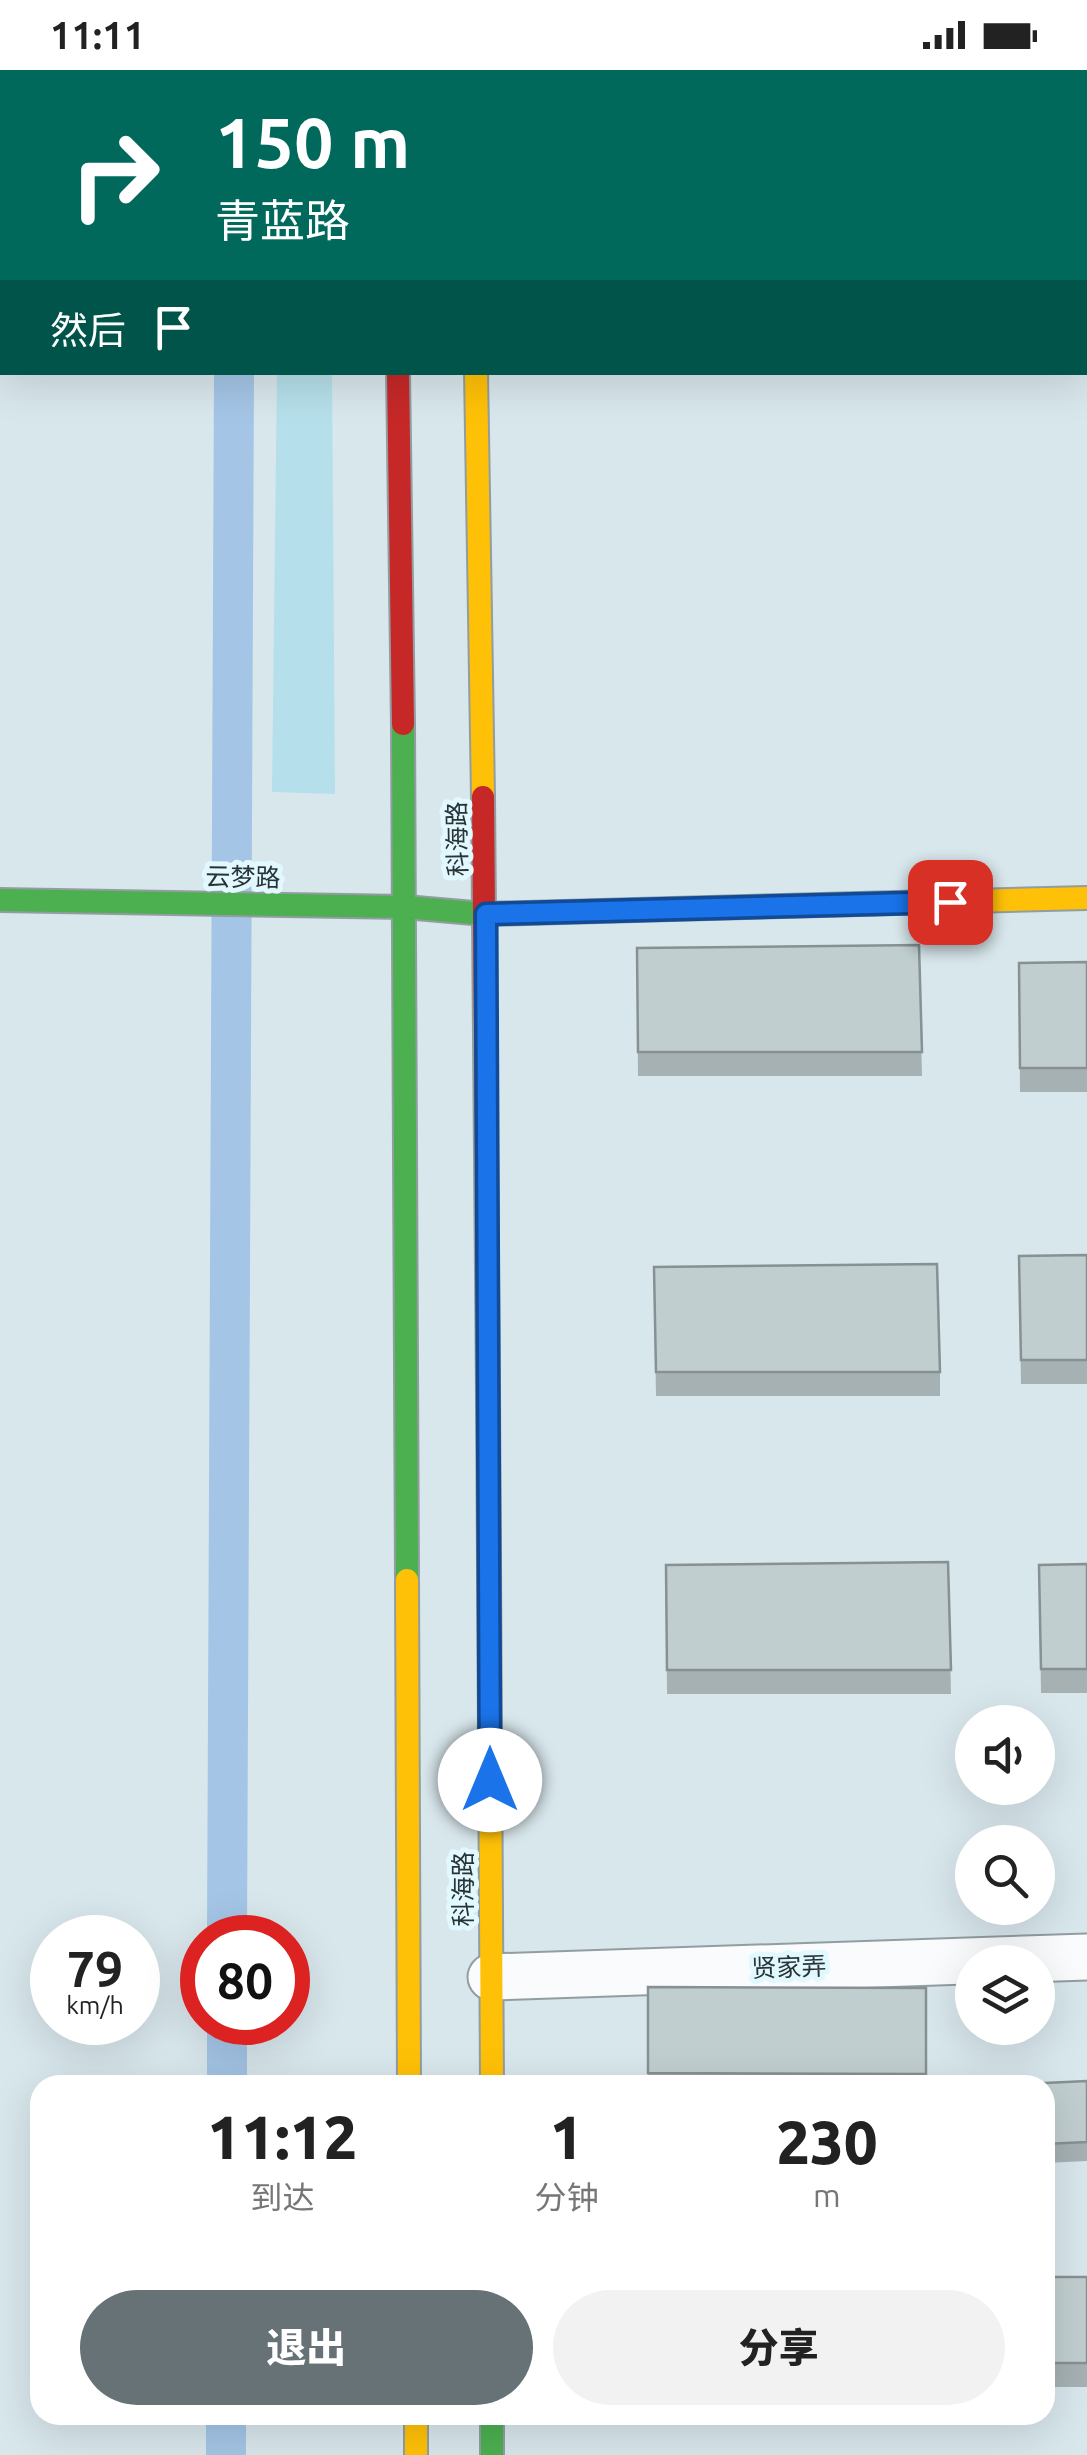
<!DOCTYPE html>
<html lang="zh">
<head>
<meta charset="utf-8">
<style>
	:root { --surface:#fff; --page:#f2f2f2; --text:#222; --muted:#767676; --accent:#667276 }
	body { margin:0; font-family:Ubuntu,"Noto Sans SC",sans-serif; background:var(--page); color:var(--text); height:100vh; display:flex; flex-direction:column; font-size:38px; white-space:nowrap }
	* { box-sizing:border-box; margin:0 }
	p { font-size:32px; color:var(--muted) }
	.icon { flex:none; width:55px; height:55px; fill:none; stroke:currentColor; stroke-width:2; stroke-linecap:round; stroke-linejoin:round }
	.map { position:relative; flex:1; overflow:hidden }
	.panel { position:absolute; left:30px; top:2005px; width:1025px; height:350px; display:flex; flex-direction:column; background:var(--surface); border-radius:30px; box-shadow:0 10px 40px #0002 }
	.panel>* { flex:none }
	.hud { position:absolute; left:0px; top:0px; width:1088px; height:305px; box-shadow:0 10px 40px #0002; background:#00695c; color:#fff; overflow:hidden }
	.buttons { position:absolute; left:955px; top:1635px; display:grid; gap:20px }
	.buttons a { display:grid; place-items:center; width:100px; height:100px; border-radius:50%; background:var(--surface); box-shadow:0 10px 40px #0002; font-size:50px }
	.speed { position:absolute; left:30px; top:1845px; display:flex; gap:20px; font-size:50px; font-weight:700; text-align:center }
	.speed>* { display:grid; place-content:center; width:130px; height:130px; border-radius:50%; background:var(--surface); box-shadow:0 10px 40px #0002; line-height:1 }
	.speed small { font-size:25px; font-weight:400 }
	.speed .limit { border:15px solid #d22; background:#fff; color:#111 }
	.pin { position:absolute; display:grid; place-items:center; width:85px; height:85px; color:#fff; margin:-42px; border-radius:20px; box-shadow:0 5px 15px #0006 }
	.me { position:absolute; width:110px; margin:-55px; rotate:0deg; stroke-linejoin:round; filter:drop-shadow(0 0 8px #0008) }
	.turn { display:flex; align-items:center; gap:35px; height:210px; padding:0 50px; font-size:45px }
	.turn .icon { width:130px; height:130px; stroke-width:2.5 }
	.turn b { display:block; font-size:70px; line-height:85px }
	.then { display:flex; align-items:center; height:95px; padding:0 50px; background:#0003; gap:20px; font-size:38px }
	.eta { display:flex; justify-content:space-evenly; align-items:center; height:170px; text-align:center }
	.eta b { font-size:60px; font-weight:800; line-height:70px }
	.action { display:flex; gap:20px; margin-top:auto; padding:20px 50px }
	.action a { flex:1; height:115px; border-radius:60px; background:var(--accent); color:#fff; font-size:40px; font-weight:800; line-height:115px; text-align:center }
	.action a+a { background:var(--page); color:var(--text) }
	.status { display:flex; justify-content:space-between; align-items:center; height:70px; padding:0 50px; background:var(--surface); direction:ltr }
	.status svg { height:28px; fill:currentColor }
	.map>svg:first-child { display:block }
	.green { fill:#b5dfea }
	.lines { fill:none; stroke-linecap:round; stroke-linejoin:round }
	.canal { stroke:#a4c5e6; stroke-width:40 }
	.street-casing { stroke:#929da1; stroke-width:49 }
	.fast-casing { stroke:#929da1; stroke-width:26 }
	.slow-casing { stroke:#929da1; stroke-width:26 }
	.jam-casing { stroke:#929da1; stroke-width:26 }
	.path { stroke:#c2c7c8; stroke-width:6; stroke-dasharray:8 5; stroke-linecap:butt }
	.street { stroke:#f9fbfc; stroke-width:45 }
	.fast { stroke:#4caf50; stroke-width:22 }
	.slow { stroke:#ffc107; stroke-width:22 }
	.jam { stroke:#c62828; stroke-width:22 }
	.wall { fill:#a6b1b3 }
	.building { fill:#c1ced0; stroke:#879092; stroke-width:2.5 }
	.route-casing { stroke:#114b97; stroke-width:25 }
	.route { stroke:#1a73e8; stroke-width:18 }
	.labels { text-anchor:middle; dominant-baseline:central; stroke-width:10; stroke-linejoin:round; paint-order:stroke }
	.street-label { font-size:25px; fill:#283336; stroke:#e2f8ff }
</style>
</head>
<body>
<div class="status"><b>11:11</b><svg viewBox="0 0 49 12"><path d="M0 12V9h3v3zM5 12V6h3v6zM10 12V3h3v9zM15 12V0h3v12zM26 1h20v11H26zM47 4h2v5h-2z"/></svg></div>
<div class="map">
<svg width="1087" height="2385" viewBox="0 0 1087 2385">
	<rect width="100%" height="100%" fill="#d8e7ec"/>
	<path class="green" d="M 277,303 L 332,303 L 335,724 L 272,722 Z"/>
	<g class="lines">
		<g class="canal">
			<path d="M 227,0 L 227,2"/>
			<path d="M 227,1868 L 234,302"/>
			<path d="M 227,2015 L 227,1952"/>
			<path d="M 226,2385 L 226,2345"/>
		</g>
		<g class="street-casing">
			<path id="street" d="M 491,1907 L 1087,1887"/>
		</g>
		<g class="fast-casing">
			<g id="fast">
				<path d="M 394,0 L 394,2"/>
				<path d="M 470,0 L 470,2"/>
				<path d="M 403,654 L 407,1510"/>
				<path d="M 0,830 L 405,837 L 485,844 L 783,836"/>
				<path d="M 492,2345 L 492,2385"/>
			</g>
		</g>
		<g class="slow-casing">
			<g id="slow">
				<path d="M 476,302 L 483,727"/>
				<path d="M 783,836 L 1087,828"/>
				<path d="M 488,1323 L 492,2015"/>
				<path d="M 407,1510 L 409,2015"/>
				<path d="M 416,2345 L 416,2385"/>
			</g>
		</g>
		<g class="jam-casing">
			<g id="jam">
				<path d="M 398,302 L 403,654"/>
				<path d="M 483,727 L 488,1323"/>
			</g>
		</g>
		<g class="path">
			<path d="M 930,0 L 942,2"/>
			<path d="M 1085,33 L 1087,33"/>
		</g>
		<use href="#street" class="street"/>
		<use href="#fast" class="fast"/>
		<use href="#slow" class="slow"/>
		<use href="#jam" class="jam"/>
	</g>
	<g class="wall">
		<path d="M 919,875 L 922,1006 L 638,1006 L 637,878 Z"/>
		<path d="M 1087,892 L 1087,1022 L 1020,1022 L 1019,893 Z"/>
		<path d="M 1087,1185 L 1087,1314 L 1021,1314 L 1019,1186 Z"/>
		<path d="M 654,1197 L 940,1302 L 940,1326 L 656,1326 Z"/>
		<path d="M 948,1492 L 951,1624 L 667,1624 L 666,1495 Z"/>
		<path d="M 1087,1494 L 1087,1623 L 1041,1623 L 1039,1495 Z"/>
		<path d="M 648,1917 L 926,1918 L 926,2015 L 648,2015 Z"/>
		<path d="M 1087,2011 L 1087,2091 L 1045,2093 L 1045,2015 Z"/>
		<rect x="1045" y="2207" width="42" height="110"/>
	</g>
	<g class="building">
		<path d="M 919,875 L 922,982 L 638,982 L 637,878 Z"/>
		<path d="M 1087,892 L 1087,998 L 1020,998 L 1019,893 Z"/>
		<path d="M 1087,1185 L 1087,1290 L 1021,1290 L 1019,1186 Z"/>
		<path d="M 937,1194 L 940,1302 L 656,1302 L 654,1197 Z"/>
		<path d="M 948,1492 L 951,1600 L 667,1600 L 666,1495 Z"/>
		<path d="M 1087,1494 L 1087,1599 L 1041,1599 L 1039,1495 Z"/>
		<path d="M 648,1917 L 926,1918 L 926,2004 L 648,2003 Z"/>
		<path d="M 1087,2011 L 1087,2072 L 1045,2074 L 1045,2015 L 1024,2015 L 1024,2014 Z"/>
		<rect x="1045" y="2207" width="42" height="86"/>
	</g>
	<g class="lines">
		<g class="route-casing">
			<path id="route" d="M 490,1710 L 486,844 L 950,832"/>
		</g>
		<use href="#route" class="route"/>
	</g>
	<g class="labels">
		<g class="street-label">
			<text transform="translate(457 769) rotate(-91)">科海路</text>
			<text transform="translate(243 807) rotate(1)">云梦路</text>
			<text transform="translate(463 1819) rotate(-90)">科海路</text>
			<text transform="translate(789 1897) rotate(-2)">贤家弄</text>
		</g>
	</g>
</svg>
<div class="buttons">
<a><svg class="icon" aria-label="sound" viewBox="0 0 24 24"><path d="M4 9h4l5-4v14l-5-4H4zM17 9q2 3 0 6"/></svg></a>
<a><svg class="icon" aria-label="search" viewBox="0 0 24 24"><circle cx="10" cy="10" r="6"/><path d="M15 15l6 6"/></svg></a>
<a><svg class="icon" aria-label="layers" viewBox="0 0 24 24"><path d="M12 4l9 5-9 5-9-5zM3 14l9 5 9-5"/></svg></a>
</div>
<div class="speed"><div>79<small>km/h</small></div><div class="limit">80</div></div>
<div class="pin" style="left:950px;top:832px;background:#d93025"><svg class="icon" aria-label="arrive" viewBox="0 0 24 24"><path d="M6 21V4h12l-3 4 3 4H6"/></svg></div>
<svg class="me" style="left:490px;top:1710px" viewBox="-20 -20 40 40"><circle r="19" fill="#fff"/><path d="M0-13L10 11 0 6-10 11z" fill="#1a73e8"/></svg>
<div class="hud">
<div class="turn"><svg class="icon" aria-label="right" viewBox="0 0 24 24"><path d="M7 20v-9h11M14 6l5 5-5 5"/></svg><div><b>150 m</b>青蓝路</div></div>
<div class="then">然后<svg class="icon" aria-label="arrive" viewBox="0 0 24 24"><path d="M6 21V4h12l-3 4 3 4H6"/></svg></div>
</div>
<section class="panel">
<div class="eta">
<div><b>11:12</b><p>到达</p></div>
<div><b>1</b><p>分钟</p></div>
<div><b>230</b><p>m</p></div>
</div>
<div class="action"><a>退出</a><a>分享</a></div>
</section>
</div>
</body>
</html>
